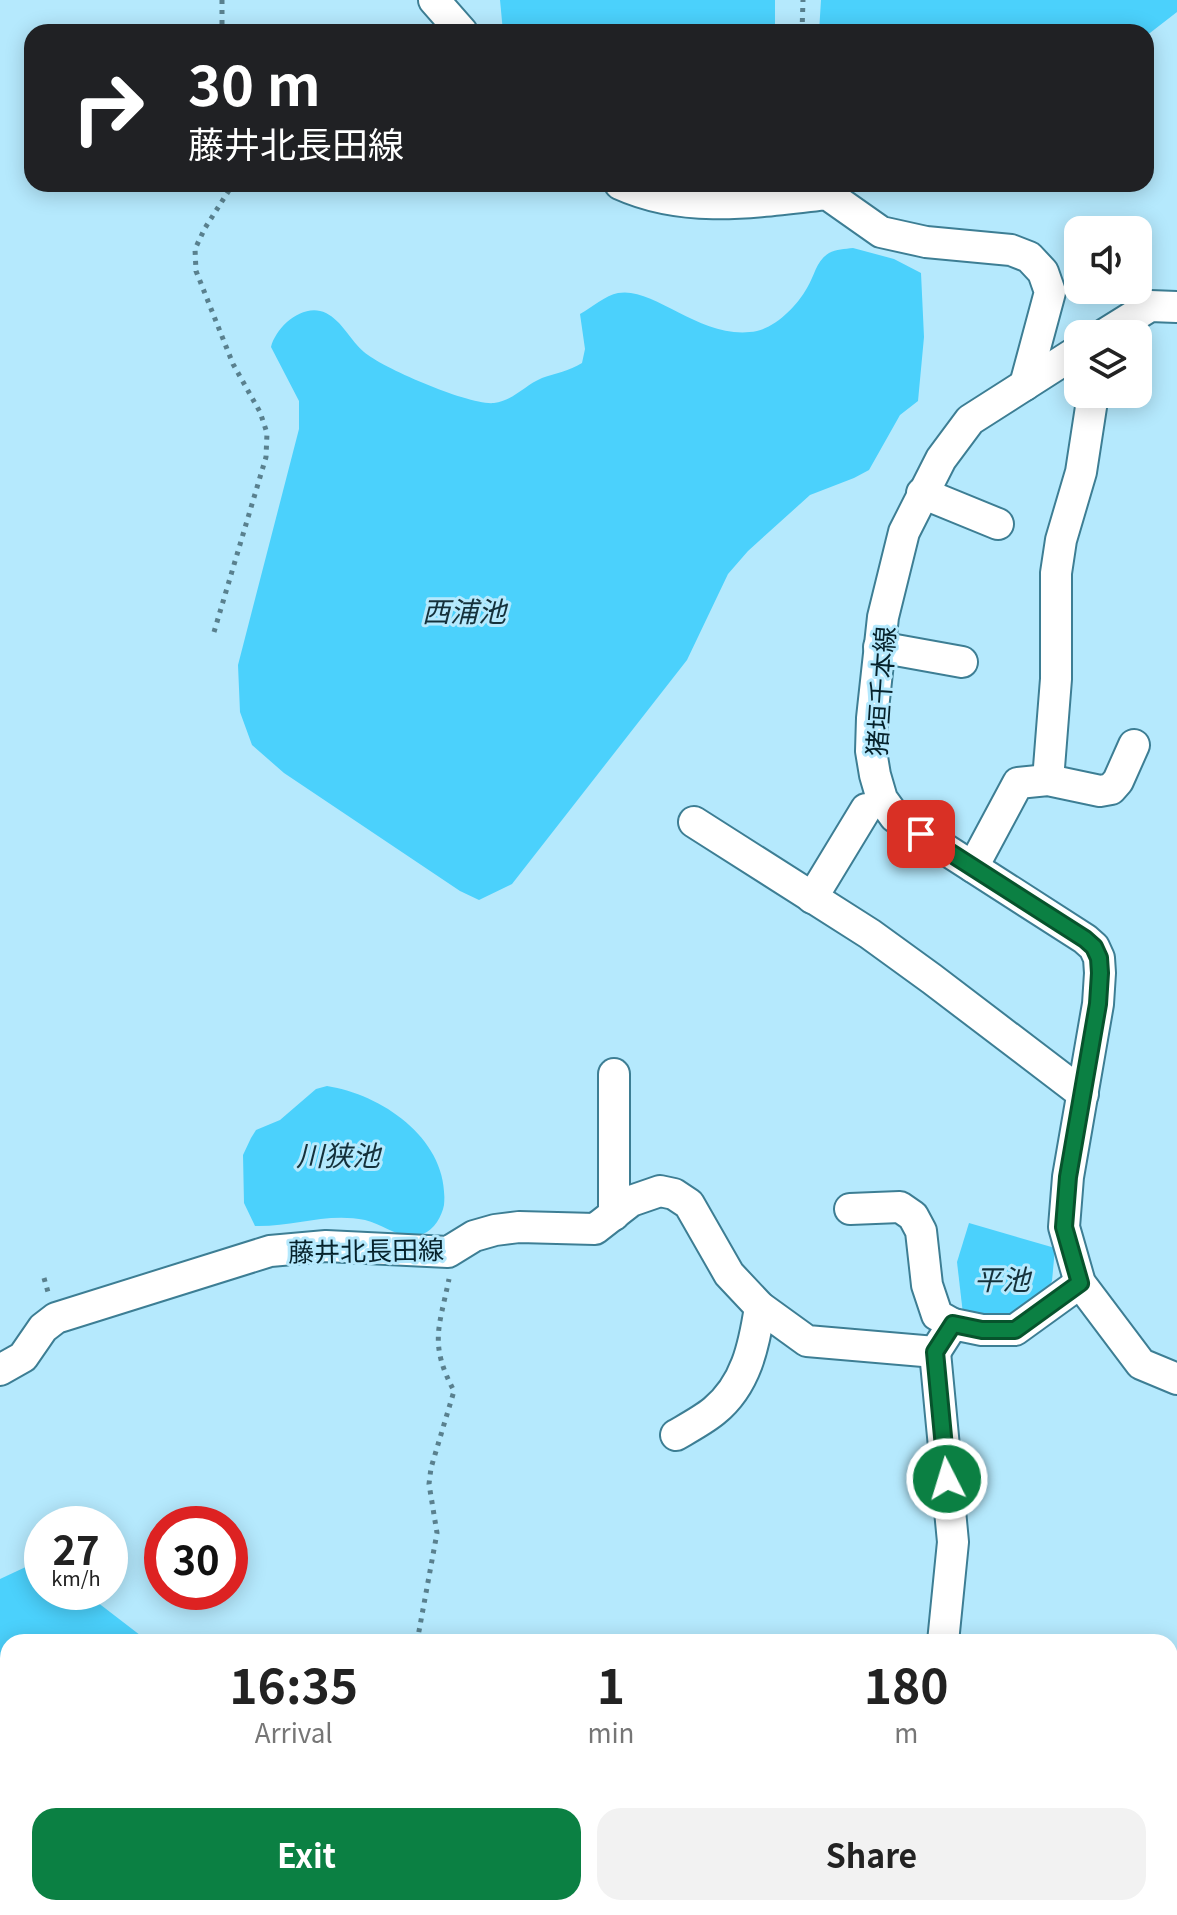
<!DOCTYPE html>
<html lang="en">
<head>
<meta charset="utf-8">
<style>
	:root { --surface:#fff; --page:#f2f2f2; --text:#222; --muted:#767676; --accent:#0b8043 }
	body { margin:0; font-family:Georgia,"Noto Sans JP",serif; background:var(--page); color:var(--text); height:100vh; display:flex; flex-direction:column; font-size:30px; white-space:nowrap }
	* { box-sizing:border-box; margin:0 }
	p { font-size:26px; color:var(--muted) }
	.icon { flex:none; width:44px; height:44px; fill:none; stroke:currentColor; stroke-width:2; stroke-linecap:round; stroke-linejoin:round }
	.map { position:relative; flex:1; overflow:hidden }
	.panel { position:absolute; left:0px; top:1634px; width:1178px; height:282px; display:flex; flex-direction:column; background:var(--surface); border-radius:24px 24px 0 0; box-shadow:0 4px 20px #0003 }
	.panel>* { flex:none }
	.top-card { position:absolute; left:24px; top:24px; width:1130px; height:168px; border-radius:24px; box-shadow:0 4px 20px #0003; background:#202124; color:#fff; overflow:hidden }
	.fabs { position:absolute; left:1064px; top:216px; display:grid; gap:16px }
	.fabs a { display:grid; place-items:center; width:88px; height:88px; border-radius:16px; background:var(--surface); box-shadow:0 4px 20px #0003; font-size:40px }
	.speed { position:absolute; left:24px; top:1506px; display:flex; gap:16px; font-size:40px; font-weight:700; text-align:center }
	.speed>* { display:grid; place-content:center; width:104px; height:104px; border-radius:50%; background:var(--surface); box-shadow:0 4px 20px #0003; line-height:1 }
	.speed small { font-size:20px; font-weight:400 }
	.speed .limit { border:12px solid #d22; background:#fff; color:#111 }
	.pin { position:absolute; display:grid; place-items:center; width:68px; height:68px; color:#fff; margin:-34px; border-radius:16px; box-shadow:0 4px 12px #0006 }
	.me { position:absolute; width:88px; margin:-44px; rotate:355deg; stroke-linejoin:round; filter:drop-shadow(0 0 6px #0008) }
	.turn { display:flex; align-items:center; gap:28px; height:168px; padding:0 32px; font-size:36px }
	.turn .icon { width:104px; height:104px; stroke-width:2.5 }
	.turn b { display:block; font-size:56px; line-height:68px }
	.eta { display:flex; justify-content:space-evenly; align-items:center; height:136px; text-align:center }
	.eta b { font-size:48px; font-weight:700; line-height:56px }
	.button { display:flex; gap:16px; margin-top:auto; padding:16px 32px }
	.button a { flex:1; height:92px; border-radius:24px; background:var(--accent); color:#fff; font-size:32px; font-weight:700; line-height:92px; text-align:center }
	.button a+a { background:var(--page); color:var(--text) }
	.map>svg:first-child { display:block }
	.water { fill:#4bd1fc }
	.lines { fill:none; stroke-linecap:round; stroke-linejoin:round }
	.minor-casing { stroke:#3d7e94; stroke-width:34 }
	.path { stroke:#59808e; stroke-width:5; stroke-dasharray:4 6; stroke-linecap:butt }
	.minor { stroke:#fff; stroke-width:30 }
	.route-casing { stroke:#07532c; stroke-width:20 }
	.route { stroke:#0b8043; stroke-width:14 }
	.labels { text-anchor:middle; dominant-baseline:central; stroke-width:6; stroke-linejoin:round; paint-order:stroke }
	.street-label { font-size:26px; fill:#06222b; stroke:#b5e9fd }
	.water-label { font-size:28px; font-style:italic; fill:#14303a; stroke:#b5e9fd }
</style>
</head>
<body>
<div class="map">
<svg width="1177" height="1915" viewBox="0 0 1177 1915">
	<rect width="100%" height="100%" fill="#b5e9fd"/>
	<g class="water">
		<path d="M 500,0 L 775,0 L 775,32 L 503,32 Z"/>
		<path d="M 821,0 L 1177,0 L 1177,12 L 1146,36 L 1146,32 L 819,32 Z"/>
		<path d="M 853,248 L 894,259 L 921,273 L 924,337 L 918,401 L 900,415 L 869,470 L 854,478 L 810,495 L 748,551 L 728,574 L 687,660 L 512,884 L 479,900 L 460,891 L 284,773 L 252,745 L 240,712 L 238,665 L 299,429 L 299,401 L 271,347 C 276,327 303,302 326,313 C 342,321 351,341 364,352 C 382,368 471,406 494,403 C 513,401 525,385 542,378 C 556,373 569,371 582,363 L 585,349 L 580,314 C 591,308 606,295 618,293 C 655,286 702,342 757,331 C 777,326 797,306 807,288 C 815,275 816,261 829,253 C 836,249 845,249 853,248 Z"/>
		<path d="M 327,1086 C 384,1095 450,1141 444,1205 C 442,1216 434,1230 423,1234 C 401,1242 384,1224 365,1220 C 327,1212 293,1227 255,1226 L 244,1203 L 243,1155 L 251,1138 L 256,1130 L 280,1120 L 316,1089 Z"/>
		<path d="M 969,1223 L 1055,1248 L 1052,1281 L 1032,1312 L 1002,1325 L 963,1314 L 957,1262 Z"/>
		<path d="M 30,1565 L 42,1567 L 42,1592 L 84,1592 L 149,1642 L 8,1642 L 8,1706 L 0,1695 L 0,1579 Z"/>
	</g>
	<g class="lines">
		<g class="minor-casing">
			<g id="minor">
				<path d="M 434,0 L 462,32"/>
				<path d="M 620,184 C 686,214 757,202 827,194 L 881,232 L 926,242 L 1011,250 L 1029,257 L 1043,272 L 1050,292 L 1025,385"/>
				<path d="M 1105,334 L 1150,306 L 1177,307"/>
				<path d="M 1078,351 L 970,420 L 941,459 L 904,532 L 883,617 L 872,718 L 871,751 L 875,775 L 882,799 L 895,817 L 1085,939 L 1094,947 L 1099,958 L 1100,973 L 1098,1004 L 1068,1177 L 1064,1227 L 1080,1283 L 1141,1364 L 1177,1379"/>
				<path d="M 922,493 L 998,524"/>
				<path d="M 879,647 L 962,662"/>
				<path d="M 1048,780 L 1056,679 L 1056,573 L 1061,540 L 1081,472 L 1093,394"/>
				<path d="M 694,822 L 870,934 L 932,979 L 1083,1094"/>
				<path d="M 973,867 L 1018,783 L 1048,780 L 1100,791 L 1111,789 L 1118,781 L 1134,745"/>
				<path d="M 812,898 L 866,809"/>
				<path d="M 614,1074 L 614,1215"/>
				<path d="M 850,1209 L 900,1207 L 913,1216 L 921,1231 L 927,1285 L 937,1315 L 953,1324"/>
				<path d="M 935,1352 L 953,1542 L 943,1642"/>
				<path d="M 0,1370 L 23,1357 L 43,1328 L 56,1318 L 270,1251 L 326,1246 L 448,1252 L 474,1236 L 495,1230 L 519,1227 L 595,1229 L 631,1201 L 660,1191 L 674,1194 L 689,1204 L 729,1274 L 760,1307 L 807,1341 L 935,1352 L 953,1324 L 982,1330 L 1015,1330 L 1080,1283"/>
				<path d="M 676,1435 C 688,1428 703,1420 714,1411 C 746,1385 754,1346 760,1307"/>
				<path d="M 931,1915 L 931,1908"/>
			</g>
		</g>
		<g class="path">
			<path d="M 222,0 L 222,32"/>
			<path d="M 802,32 L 803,0"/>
			<path d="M 214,632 L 266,457 L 267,433 L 260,412 L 233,364 L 196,271 L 195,249 L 205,228 L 233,184"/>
			<path d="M 44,1278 L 48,1292"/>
			<path d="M 417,1642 L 437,1533 L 429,1484 L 431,1468 L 454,1391 C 429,1344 439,1328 449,1279"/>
		</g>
		<use href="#minor" class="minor"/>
	</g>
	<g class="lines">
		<g class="route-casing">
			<path id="route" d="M 921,834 L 1085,939 L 1094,947 L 1099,958 L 1100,973 L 1098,1004 L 1068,1177 L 1064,1227 L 1080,1283 L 1015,1330 L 982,1330 L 953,1324 L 935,1352 L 947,1479"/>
		</g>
		<use href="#route" class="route"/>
	</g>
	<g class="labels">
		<g class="street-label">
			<text transform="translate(879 691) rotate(-86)">猪垣千本線</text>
			<text transform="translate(366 1249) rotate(-1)">藤井北長田線</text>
		</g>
		<g class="water-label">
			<text x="464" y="610">西浦池</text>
			<text x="338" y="1154">川狭池</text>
			<text x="1002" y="1278">平池</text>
		</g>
	</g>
</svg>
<div class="fabs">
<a><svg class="icon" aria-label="sound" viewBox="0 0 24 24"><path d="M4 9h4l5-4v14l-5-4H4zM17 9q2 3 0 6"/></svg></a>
<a><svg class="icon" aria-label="layers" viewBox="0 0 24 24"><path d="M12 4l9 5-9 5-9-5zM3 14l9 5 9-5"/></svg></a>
</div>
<div class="speed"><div>27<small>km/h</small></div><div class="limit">30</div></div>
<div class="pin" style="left:921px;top:834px;background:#d93025"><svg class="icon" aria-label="arrive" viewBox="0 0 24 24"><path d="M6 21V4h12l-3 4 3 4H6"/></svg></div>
<svg class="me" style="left:947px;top:1479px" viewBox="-20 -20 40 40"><circle r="17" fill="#0b8043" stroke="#fff" stroke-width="3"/><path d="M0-11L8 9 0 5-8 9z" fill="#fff"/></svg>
<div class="top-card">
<div class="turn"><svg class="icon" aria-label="right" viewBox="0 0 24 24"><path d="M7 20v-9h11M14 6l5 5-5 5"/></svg><div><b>30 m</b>藤井北長田線</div></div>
</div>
<section class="panel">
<div class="eta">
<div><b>16:35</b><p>Arrival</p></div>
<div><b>1</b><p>min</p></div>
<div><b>180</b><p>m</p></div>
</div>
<div class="button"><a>Exit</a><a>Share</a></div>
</section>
</div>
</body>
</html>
